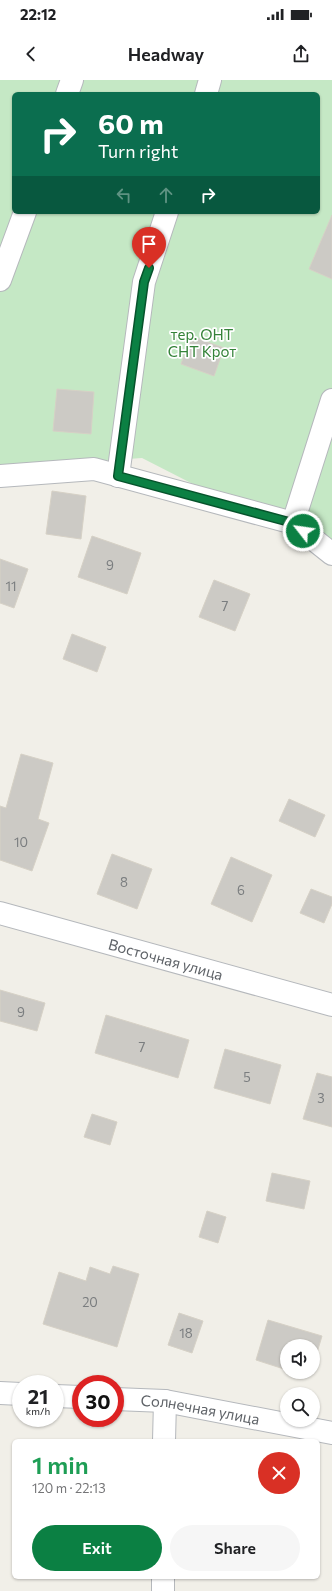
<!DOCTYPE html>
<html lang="en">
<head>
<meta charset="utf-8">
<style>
	:root { --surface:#fff; --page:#f6f6f6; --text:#202124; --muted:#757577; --accent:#0b8043 }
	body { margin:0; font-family:Commissioner,sans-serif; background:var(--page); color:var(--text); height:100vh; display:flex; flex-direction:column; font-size:15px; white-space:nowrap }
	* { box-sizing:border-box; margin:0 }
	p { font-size:13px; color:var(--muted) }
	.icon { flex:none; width:22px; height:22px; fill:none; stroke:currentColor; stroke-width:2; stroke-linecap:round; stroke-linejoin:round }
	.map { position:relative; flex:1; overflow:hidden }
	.sheet { position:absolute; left:12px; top:1359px; width:308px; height:140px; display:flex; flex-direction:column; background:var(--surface); border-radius:6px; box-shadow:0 1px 3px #0004 }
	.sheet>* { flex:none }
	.hud { position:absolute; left:12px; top:12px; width:308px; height:122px; border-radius:6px; box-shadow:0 1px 3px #0004; background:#0b6e4f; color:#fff; overflow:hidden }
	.fabs { position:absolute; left:280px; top:1259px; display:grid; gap:8px }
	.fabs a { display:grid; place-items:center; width:40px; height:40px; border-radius:50%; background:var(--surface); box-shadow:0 1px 3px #0004; font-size:20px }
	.speed { position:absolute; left:12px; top:1295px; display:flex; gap:8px; font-size:20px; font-weight:700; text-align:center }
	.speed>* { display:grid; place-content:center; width:52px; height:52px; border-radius:50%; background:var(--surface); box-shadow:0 1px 3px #0004; line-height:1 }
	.speed small { font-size:10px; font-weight:400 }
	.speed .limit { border:6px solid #d22; background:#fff; color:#111 }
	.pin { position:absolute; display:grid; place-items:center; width:34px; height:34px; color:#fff; margin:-41px -17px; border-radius:50% 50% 50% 0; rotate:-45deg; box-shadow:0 0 4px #0007 }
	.pin .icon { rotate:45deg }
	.me { position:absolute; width:44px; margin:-22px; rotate:300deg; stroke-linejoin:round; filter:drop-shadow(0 0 3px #0008) }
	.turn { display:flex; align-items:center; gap:14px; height:84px; padding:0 20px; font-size:18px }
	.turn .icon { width:52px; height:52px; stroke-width:2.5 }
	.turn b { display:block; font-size:28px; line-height:34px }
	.lanes { display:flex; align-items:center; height:38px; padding:0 20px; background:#0003; justify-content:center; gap:20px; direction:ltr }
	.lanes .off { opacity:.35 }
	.round { display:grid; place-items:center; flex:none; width:42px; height:42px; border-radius:21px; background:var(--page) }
	.overview { display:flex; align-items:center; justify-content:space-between; height:68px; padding:0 20px }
	h1 { font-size:24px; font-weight:600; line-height:30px; color:#1e9e55 }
	.button { display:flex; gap:8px; margin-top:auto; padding:8px 20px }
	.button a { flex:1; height:46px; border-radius:24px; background:var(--accent); color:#fff; font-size:16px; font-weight:600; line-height:46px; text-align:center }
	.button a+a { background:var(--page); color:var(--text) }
	.status { display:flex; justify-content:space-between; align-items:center; height:28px; padding:0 20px; background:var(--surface); direction:ltr }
	.status svg { height:11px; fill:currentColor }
	header { display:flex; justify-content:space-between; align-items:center; height:52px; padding:0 20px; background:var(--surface); font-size:18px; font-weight:600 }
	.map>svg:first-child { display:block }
	.green { fill:#c5e8c5; fill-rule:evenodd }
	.building { fill:#cccac5; stroke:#d6d1c6 }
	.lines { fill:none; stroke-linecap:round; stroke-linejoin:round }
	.minor-casing { stroke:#b5b8bc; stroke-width:24 }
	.minor { stroke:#fff; stroke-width:22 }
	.route-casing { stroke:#07532c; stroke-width:10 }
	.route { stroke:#0b8043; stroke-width:7 }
	.labels { text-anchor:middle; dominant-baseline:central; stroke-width:3.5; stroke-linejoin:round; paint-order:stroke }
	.number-label { font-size:13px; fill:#7a7d7f }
	.park-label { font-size:15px; fill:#348238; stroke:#fff }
	.street-label { font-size:15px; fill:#5f6368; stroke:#fff }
</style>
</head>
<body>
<div class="status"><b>22:12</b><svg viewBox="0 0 49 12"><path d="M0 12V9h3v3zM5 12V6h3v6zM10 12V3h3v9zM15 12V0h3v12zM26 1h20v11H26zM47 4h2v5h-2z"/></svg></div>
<header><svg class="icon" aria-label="back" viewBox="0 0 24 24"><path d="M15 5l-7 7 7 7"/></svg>Headway<svg class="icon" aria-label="share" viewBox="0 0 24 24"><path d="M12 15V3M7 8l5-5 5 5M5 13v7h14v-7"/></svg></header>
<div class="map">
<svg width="332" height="1511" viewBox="0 0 332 1511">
	<rect width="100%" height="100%" fill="#f1efe8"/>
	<path class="green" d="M 0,0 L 332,0 L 332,475 L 142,378 L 0,388 ZM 14,14 L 318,14 L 318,132 L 14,132 Z"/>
	<g class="building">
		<path d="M 332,135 L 332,199 L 309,189 Z"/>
		<path d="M 191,256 L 224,268 L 214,296 L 181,284 Z"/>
		<path d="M 57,309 L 94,312 L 91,354 L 53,351 Z"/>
		<path d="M 52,411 L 86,416 L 81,459 L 46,454 Z"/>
		<path d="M 92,456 L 141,473 L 127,514 L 78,497 Z"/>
		<path d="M 0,479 L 28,489 L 14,528 L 0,523 Z"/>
		<path d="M 214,500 L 250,514 L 235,551 L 199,537 Z"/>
		<path d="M 72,554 L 106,567 L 97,592 L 63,579 Z"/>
		<path d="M 21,674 L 53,683 L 38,739 L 49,743 L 32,791 L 0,780 L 0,726 L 6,728 Z"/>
		<path d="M 289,719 L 325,735 L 315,757 L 279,741 Z"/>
		<path d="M 112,774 L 152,789 L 137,829 L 97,814 Z"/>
		<path d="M 231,777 L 272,795 L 252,842 L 211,824 Z"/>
		<path d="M 311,809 L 332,817 L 332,824 L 324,843 L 300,833 Z"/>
		<path d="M 0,910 L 45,923 L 37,951 L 0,941 Z"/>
		<path d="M 106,935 L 189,960 L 178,998 L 95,973 Z"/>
		<path d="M 225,969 L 281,985 L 270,1024 L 214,1008 Z"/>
		<path d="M 317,993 L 332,997 L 332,1047 L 303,1039 Z"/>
		<path d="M 92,1034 L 117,1042 L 110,1065 L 84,1057 Z"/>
		<path d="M 272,1093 L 310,1101 L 304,1129 L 266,1121 Z"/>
		<path d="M 207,1131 L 226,1137 L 218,1163 L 199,1157 Z"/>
		<path d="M 113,1186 L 139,1194 L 117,1267 L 43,1244 L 59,1192 L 86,1201 L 90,1187 L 110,1194 Z"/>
		<path d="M 179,1233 L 203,1241 L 192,1273 L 168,1265 Z"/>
		<path d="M 268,1240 L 322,1256 L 313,1286 L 313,1266 L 287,1266 L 287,1290 L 256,1280 Z"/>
	</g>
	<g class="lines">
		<g class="minor-casing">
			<g id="minor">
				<path d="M 67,14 L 72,0"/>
				<path d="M 206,14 L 210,0"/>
				<path d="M 0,200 L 25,132"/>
				<path d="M 0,396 L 94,389 L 293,443 L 332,474"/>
				<path d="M 118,396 L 144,202 L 167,132"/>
				<path d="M 293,443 L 332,320"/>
				<path id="s1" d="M 0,833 L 332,925"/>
				<path d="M 0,1313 L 21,1314"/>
				<path d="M 55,1316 L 81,1317"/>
				<path id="s2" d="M 115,1319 L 165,1321 L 332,1353"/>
				<path d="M 164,1361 L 165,1321"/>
				<path d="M 163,1511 L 163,1497"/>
			</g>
		</g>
		<use href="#minor" class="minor"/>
	</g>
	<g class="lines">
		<g class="route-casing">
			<path id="route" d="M 149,188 L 144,202 L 118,396 L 293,443 L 303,451"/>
		</g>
		<use href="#route" class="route"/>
	</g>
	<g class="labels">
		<g class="number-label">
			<text x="110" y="485">9</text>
			<text x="11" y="506">11</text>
			<text x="225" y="526">7</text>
			<text x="21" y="762">10</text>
			<text x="124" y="802">8</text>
			<text x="241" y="810">6</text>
			<text x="21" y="932">9</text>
			<text x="142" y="967">7</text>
			<text x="247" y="997">5</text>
			<text x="321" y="1018">3</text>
			<text x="90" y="1222">20</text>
			<text x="186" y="1253">18</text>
		</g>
		<g class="park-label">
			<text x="202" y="254">тер. ОНТ<tspan x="202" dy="17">СНТ Крот</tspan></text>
		</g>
		<g class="street-label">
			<text stroke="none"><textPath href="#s1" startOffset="172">Восточная улица</textPath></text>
			<text stroke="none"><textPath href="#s2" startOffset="86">Солнечная улица</textPath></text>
		</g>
	</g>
</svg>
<div class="fabs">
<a><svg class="icon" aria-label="sound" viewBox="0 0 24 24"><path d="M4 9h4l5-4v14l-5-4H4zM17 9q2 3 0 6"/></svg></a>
<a><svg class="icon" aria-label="search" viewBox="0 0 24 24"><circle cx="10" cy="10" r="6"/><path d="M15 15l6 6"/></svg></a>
</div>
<div class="speed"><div>21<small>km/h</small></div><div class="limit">30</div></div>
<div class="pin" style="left:149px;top:188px;background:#d93025"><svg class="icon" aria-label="arrive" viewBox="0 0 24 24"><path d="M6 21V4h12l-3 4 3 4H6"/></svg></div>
<svg class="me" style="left:303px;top:451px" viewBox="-20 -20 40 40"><circle r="17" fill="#0b8043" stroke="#fff" stroke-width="3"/><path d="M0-11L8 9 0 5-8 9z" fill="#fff"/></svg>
<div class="hud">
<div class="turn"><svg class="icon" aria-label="right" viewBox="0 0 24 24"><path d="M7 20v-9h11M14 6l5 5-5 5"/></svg><div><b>60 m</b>Turn right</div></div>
<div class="lanes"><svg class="icon off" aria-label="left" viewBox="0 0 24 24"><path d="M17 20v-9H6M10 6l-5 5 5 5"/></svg><svg class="icon off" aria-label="ahead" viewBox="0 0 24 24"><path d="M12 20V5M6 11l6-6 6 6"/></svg><svg class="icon" aria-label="right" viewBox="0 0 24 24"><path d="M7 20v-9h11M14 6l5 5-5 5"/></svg></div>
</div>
<section class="sheet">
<div class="overview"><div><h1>1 min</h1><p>120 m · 22:13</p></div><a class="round" style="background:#d93025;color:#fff"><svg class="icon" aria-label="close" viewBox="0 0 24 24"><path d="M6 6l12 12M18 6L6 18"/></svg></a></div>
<div class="button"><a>Exit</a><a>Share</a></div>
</section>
</div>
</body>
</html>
